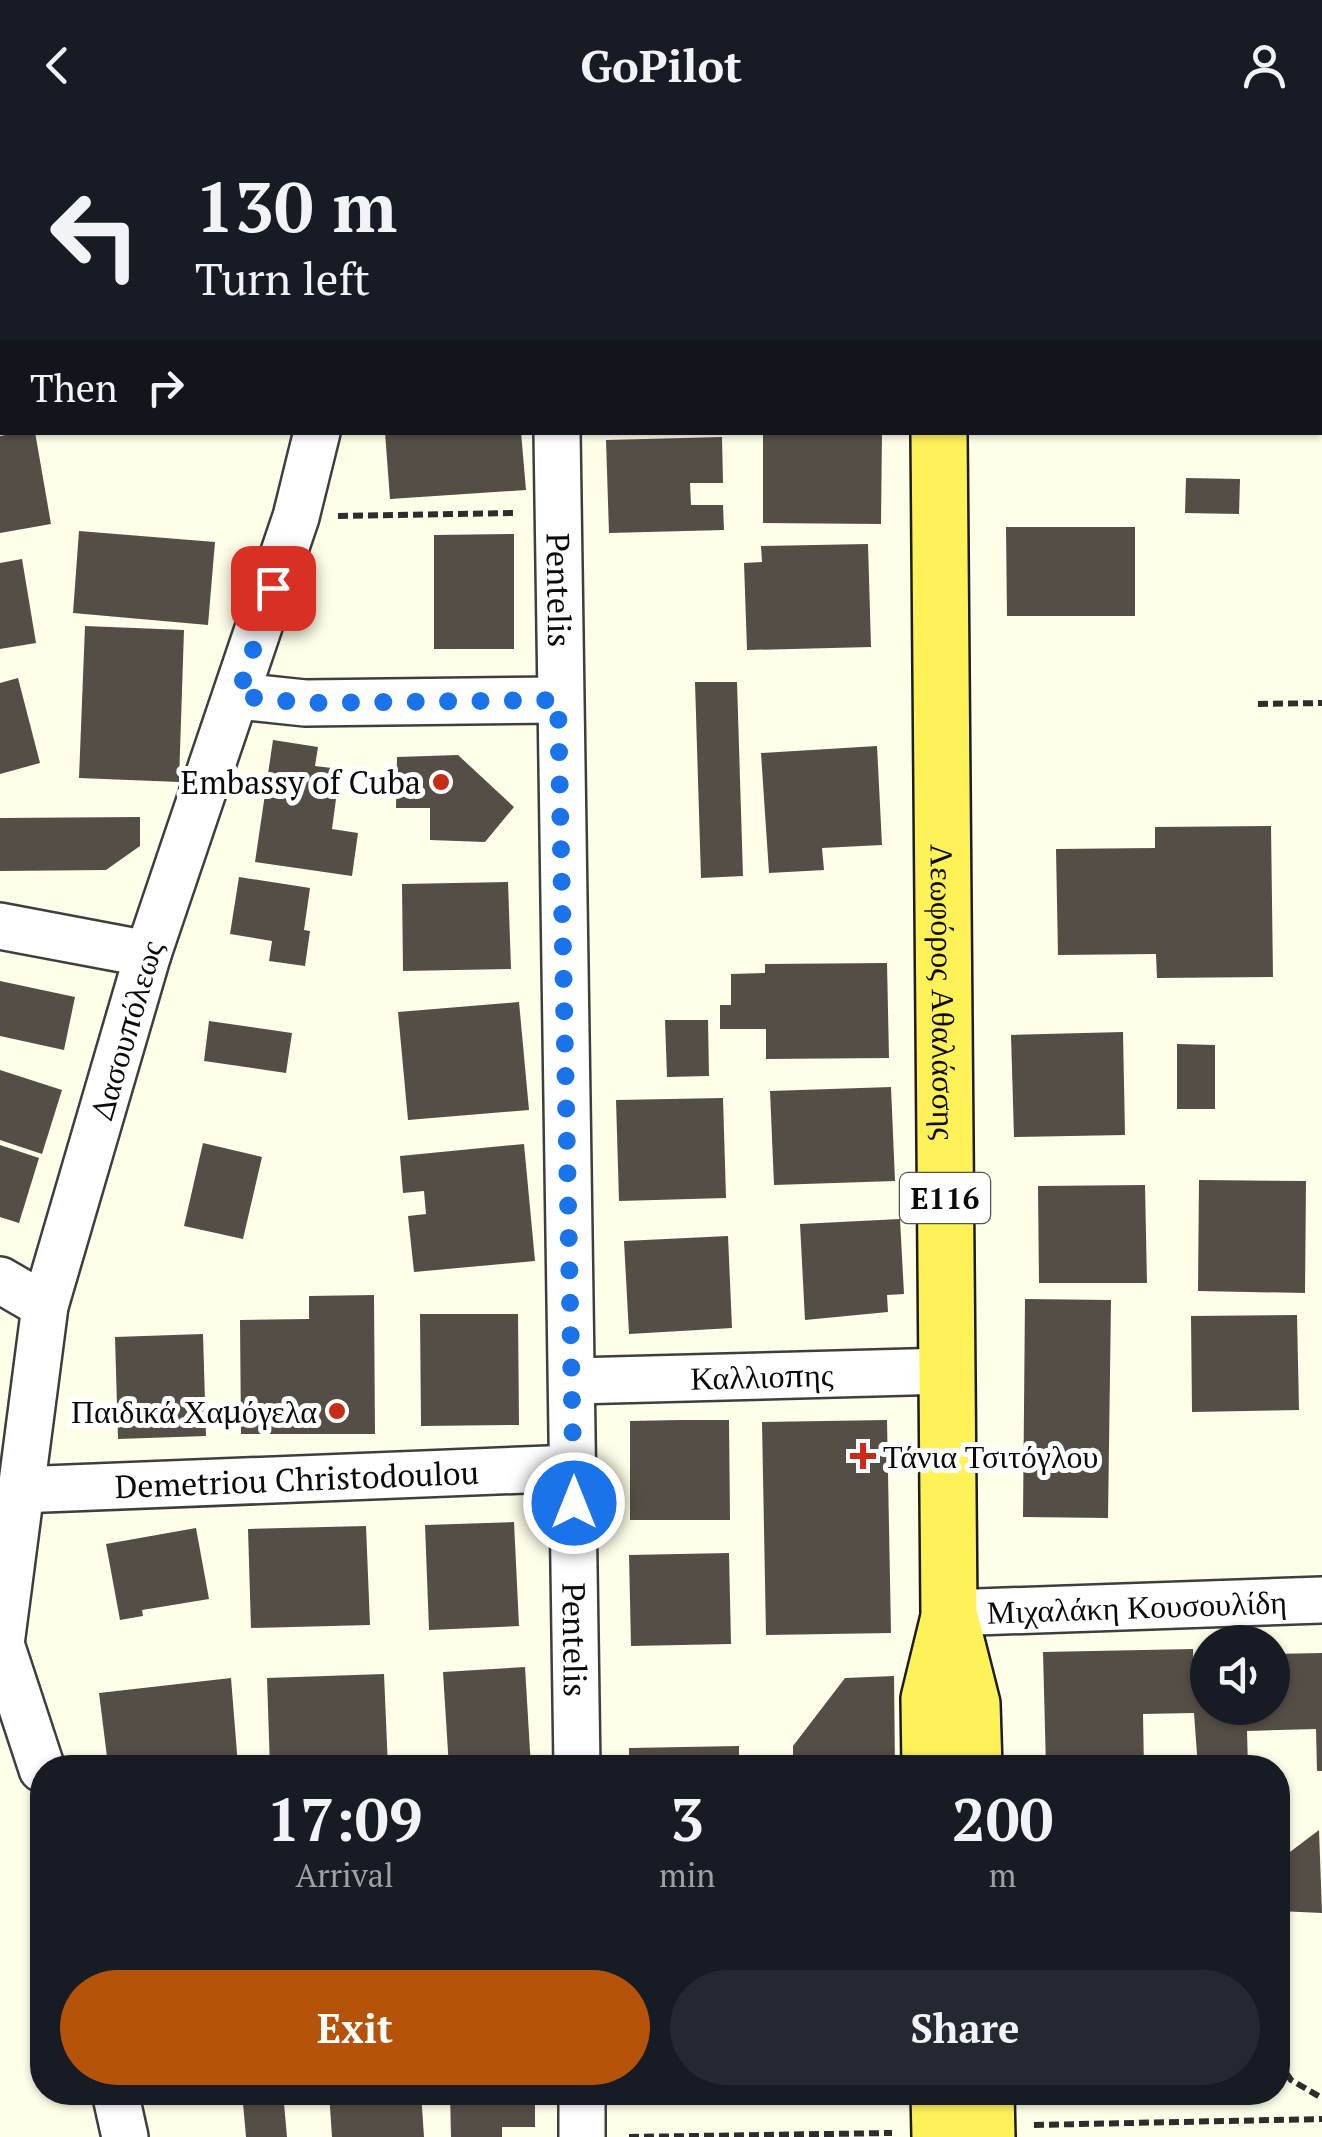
<!DOCTYPE html>
<html lang="en">
<head>
<meta charset="utf-8">
<style>
	:root { --surface:#171b24; --page:#242831; --text:#f1f3f6; --muted:#9ea1a6; --accent:#b45309 }
	body { margin:0; font-family:"PT Serif",serif; background:var(--page); color:var(--text); height:100vh; display:flex; flex-direction:column; font-size:38px; white-space:nowrap }
	* { box-sizing:border-box; margin:0 }
	p { font-size:32px; color:var(--muted) }
	.icon { flex:none; width:55px; height:55px; fill:none; stroke:currentColor; stroke-width:2; stroke-linecap:round; stroke-linejoin:round }
	.map { position:relative; flex:1; overflow:hidden }
	.drawer { position:absolute; left:30px; top:1625px; width:1260px; height:350px; display:flex; flex-direction:column; background:var(--surface); border-radius:40px; box-shadow:0 2px 8px #0004 }
	.drawer>* { flex:none }
	.banner { position:absolute; left:0px; top:0px; width:1322px; height:305px; box-shadow:0 2px 8px #0004; background:#171b24; color:var(--text); overflow:hidden }
	.tools { position:absolute; left:1190px; top:1495px; display:grid; gap:20px }
	.tools a { display:grid; place-items:center; width:100px; height:100px; border-radius:50%; background:var(--surface); box-shadow:0 2px 8px #0004; font-size:50px }
	.pin { position:absolute; display:grid; place-items:center; width:85px; height:85px; color:#fff; margin:-42px; border-radius:20px; box-shadow:0 5px 15px #0006 }
	.me { position:absolute; width:110px; margin:-55px; rotate:0deg; stroke-linejoin:round; filter:drop-shadow(0 0 8px #0008) }
	.turn { display:flex; align-items:center; gap:35px; height:210px; padding:0 30px; font-size:45px }
	.turn .icon { width:130px; height:130px; stroke-width:2.5 }
	.turn b { display:block; font-size:70px; line-height:85px }
	.then { display:flex; align-items:center; height:95px; padding:0 30px; background:#0003; gap:20px; font-size:38px }
	.eta { display:flex; justify-content:space-evenly; align-items:center; height:170px; text-align:center }
	.eta b { font-size:60px; font-weight:700; line-height:70px }
	.primary-button { display:flex; gap:20px; margin-top:auto; padding:20px 30px }
	.primary-button a { flex:1; height:115px; border-radius:60px; background:var(--accent); color:#fff; font-size:40px; font-weight:700; line-height:115px; text-align:center }
	.primary-button a+a { background:var(--page); color:var(--text) }
	header { display:flex; justify-content:space-between; align-items:center; height:130px; padding:0 30px; background:var(--surface); font-size:45px; font-weight:700 }
	.map>svg:first-child { display:block }
	.building { fill:#554e46 }
	.lines { fill:none; stroke-linecap:round; stroke-linejoin:round }
	.minor-casing { stroke:#3e3e3e; stroke-width:50 }
	.primary-casing { stroke:#1c1c1c; stroke-width:60 }
	.path { stroke:#2d2d2d; stroke-width:6; stroke-dasharray:10 5; stroke-linecap:butt }
	.minor { stroke:#fff; stroke-width:45 }
	.primary { stroke:#fff259; stroke-width:55 }
	.route { stroke:#1a73e8; stroke-width:18; stroke-dasharray:0 32.4 }
	.poi-dot { fill:#c82b16; stroke:#fff; stroke-width:4 }
	.labels { text-anchor:middle; dominant-baseline:central; stroke-width:10; stroke-linejoin:round; paint-order:stroke }
	.shield { fill:#fff; stroke:#545454; stroke-width:2.5 }
	.shield-label { font-size:30px; font-weight:bold; fill:#0b0b0b }
	.street-label { font-size:32px; fill:#0b0b0b; stroke:#fff }
	.poi-label { font-size:32px; fill:#0b0b0b; stroke:#fff; text-anchor:end }
</style>
</head>
<body>
<header><svg class="icon" aria-label="back" viewBox="0 0 24 24"><path d="M15 5l-7 7 7 7"/></svg>GoPilot<svg class="icon" aria-label="person" viewBox="0 0 24 24"><circle cx="12" cy="8" r="4"/><path d="M4 21q1-7 8-7t8 7"/></svg></header>
<div class="map">
<svg width="1322" height="2007" viewBox="0 0 1322 2007">
	<rect width="100%" height="100%" fill="#fffee9"/>
	<g class="building">
		<path d="M 22,302 L 35,302 L 51,394 L 0,403 L 0,306 Z"/>
		<path d="M 385,302 L 521,302 L 526,360 L 390,369 Z"/>
		<path d="M 763,302 L 882,302 L 881,394 L 763,393 Z"/>
		<path d="M 722,307 L 723,353 L 690,353 L 691,375 L 723,375 L 724,400 L 609,403 L 606,310 Z"/>
		<path d="M 1186,348 L 1240,349 L 1239,384 L 1185,383 Z"/>
		<path d="M 1006,397 L 1135,397 L 1135,486 L 1007,486 Z"/>
		<path d="M 79,401 L 215,412 L 208,495 L 73,483 Z"/>
		<path d="M 514,404 L 514,519 L 434,519 L 434,405 Z"/>
		<path d="M 868,414 L 871,517 L 747,520 L 744,433 L 762,432 L 761,416 Z"/>
		<path d="M 22,429 L 36,513 L 0,519 L 0,433 Z"/>
		<path d="M 85,496 L 184,500 L 179,652 L 79,648 Z"/>
		<path d="M 18,548 L 40,633 L 0,644 L 0,553 Z"/>
		<path d="M 695,552 L 737,552 L 743,746 L 701,748 Z"/>
		<path d="M 273,610 L 318,617 L 315,636 L 340,639 L 332,699 L 358,703 L 352,746 L 255,732 Z"/>
		<path d="M 877,616 L 882,715 L 822,718 L 824,740 L 769,743 L 761,623 Z"/>
		<path d="M 458,625 L 514,677 L 485,712 L 430,710 L 430,678 L 396,678 L 397,627 Z"/>
		<path d="M 140,687 L 140,716 L 106,740 L 0,741 L 0,688 Z"/>
		<path d="M 1271,696 L 1273,847 L 1157,848 L 1156,824 L 1058,825 L 1056,719 L 1155,718 L 1155,697 Z"/>
		<path d="M 239,747 L 310,758 L 304,800 L 310,801 L 305,836 L 269,831 L 272,811 L 230,804 Z"/>
		<path d="M 508,752 L 511,839 L 403,841 L 402,754 Z"/>
		<path d="M 887,833 L 889,928 L 766,929 L 766,899 L 720,899 L 720,875 L 731,875 L 731,844 L 765,843 L 765,834 Z"/>
		<path d="M 0,851 L 75,867 L 64,920 L 0,906 Z"/>
		<path d="M 519,872 L 529,980 L 408,990 L 398,882 Z"/>
		<path d="M 665,890 L 708,890 L 709,946 L 667,947 Z"/>
		<path d="M 209,891 L 292,903 L 286,943 L 204,931 Z"/>
		<path d="M 1123,902 L 1125,1005 L 1014,1007 L 1011,905 Z"/>
		<path d="M 1177,914 L 1215,915 L 1215,979 L 1177,979 Z"/>
		<path d="M 0,940 L 62,960 L 42,1024 L 0,1010 Z"/>
		<path d="M 891,957 L 895,1051 L 774,1055 L 770,961 Z"/>
		<path d="M 723,968 L 726,1068 L 619,1071 L 616,970 Z"/>
		<path d="M 203,1013 L 262,1027 L 243,1109 L 184,1096 Z"/>
		<path d="M 524,1014 L 535,1131 L 414,1142 L 408,1086 L 426,1084 L 424,1061 L 403,1063 L 400,1026 Z"/>
		<path d="M 0,1015 L 39,1028 L 19,1093 L 0,1087 Z"/>
		<path d="M 1199,1050 L 1306,1051 L 1305,1163 L 1198,1161 Z"/>
		<path d="M 1145,1055 L 1147,1153 L 1039,1153 L 1038,1056 Z"/>
		<path d="M 900,1089 L 904,1164 L 887,1165 L 888,1182 L 805,1190 L 800,1094 Z"/>
		<path d="M 728,1106 L 732,1198 L 629,1204 L 624,1111 Z"/>
		<path d="M 374,1165 L 375,1304 L 241,1304 L 240,1190 L 309,1189 L 309,1166 Z"/>
		<path d="M 1025,1169 L 1111,1170 L 1108,1388 L 1023,1387 Z"/>
		<path d="M 420,1184 L 518,1184 L 519,1295 L 421,1296 Z"/>
		<path d="M 1297,1185 L 1299,1280 L 1192,1282 L 1191,1186 Z"/>
		<path d="M 203,1204 L 206,1306 L 118,1309 L 115,1207 Z"/>
		<path d="M 680,1290 L 729,1290 L 730,1390 L 630,1390 L 630,1291 Z"/>
		<path d="M 887,1290 L 891,1503 L 766,1505 L 762,1292 Z"/>
		<path d="M 514,1392 L 519,1496 L 429,1500 L 425,1395 Z"/>
		<path d="M 366,1396 L 370,1495 L 251,1498 L 248,1399 Z"/>
		<path d="M 196,1398 L 209,1469 L 142,1480 L 143,1486 L 120,1490 L 106,1414 Z"/>
		<path d="M 729,1423 L 731,1514 L 631,1516 L 629,1425 Z"/>
		<path d="M 1193,1519 L 1194,1549 L 1208,1548 L 1208,1578 L 1272,1578 L 1272,1524 L 1322,1523 L 1322,1641 L 1317,1641 L 1316,1599 L 1247,1601 L 1248,1637 L 1198,1638 L 1194,1583 L 1143,1584 L 1144,1638 L 1046,1638 L 1043,1522 Z"/>
		<path d="M 525,1537 L 531,1638 L 449,1638 L 443,1542 Z"/>
		<path d="M 384,1544 L 388,1638 L 270,1638 L 267,1548 Z"/>
		<path d="M 894,1546 L 895,1638 L 793,1638 L 793,1616 L 845,1548 Z"/>
		<path d="M 231,1548 L 238,1636 L 108,1635 L 99,1563 Z"/>
		<path d="M 739,1616 L 739,1638 L 629,1638 L 629,1618 Z"/>
		<path d="M 1319,1700 L 1322,1783 L 1278,1781 L 1278,1731 Z"/>
		<path d="M 242,1962 L 283,1962 L 287,2007 L 246,2007 Z"/>
		<path d="M 329,1962 L 421,1962 L 424,2007 L 332,2007 Z"/>
		<path d="M 450,1962 L 535,1962 L 535,1997 L 502,1997 L 502,2007 L 451,2007 Z"/>
	</g>
	<g class="lines">
		<g class="minor-casing">
			<g id="minor">
				<path d="M 555,0 L 555,2"/>
				<path d="M 297,2 L 322,0"/>
				<path d="M 357,2 L 357,0"/>
				<path d="M 0,62 L 2,62"/>
				<path id="s1" d="M 557,302 L 577,1638"/>
				<path d="M 238,566 L 305,573 L 558,570"/>
				<path d="M 0,796 L 148,824"/>
				<path d="M 0,1150 L 45,1176"/>
				<path id="s2" d="M 574,1251 L 947,1241"/>
				<path id="s3" d="M 19,1360 L 574,1338"/>
				<path id="s4" d="M 949,1483 L 1322,1470"/>
				<path id="s5" d="M 42,1639 L 1,1514 L 45,1176 L 148,824 L 296,387 L 317,302"/>
				<path d="M 115,1962 L 125,2007"/>
				<path d="M 582,1962 L 582,2007"/>
			</g>
		</g>
		<g class="primary-casing">
			<g id="primary">
				<path d="M 937,0 L 937,2"/>
				<path id="s6" d="M 939,302 L 949,1483 L 972,1574 L 974,1638"/>
				<path d="M 930,1638 L 929,1569 L 948,1491"/>
				<path d="M 939,1962 L 940,2007"/>
				<path d="M 986,1962 L 987,2007"/>
			</g>
		</g>
		<g class="path">
			<path d="M 338,386 L 515,383"/>
			<path d="M 1258,574 L 1322,573"/>
			<path d="M 1278,1931 L 1291,1950 L 1322,1968"/>
			<path d="M 1034,1995 L 1322,1989"/>
			<path d="M 629,2007 L 892,2003"/>
		</g>
		<use href="#minor" class="minor"/>
		<use href="#primary" class="primary"/>
	</g>
	<g class="lines">
		<path class="route" d="M 273,458 L 238,566 L 305,573 L 558,570 L 574,1373"/>
	</g>
	<g class="poi-dot">
		<circle cx="441" cy="652" r="10"/>
		<circle cx="337" cy="1281" r="10"/>
		<path d="M858 1311h10v10h10v10h-10v10h-10v-10h-10v-10h10z"/>
	</g>
	<g class="labels">
		<rect class="shield" x="900" y="1043" width="90" height="50" rx="8"/>
		<g class="shield-label">
			<text x="945" y="1068">E116</text>
		</g>
		<g class="street-label">
			<text stroke="none"><textPath href="#s1" startOffset="158">Pentelis</textPath></text>
			<text stroke="none"><textPath href="#s6" startOffset="560">Λεωφόρος Αθαλάσσης</textPath></text>
			<text stroke="none"><textPath href="#s5" startOffset="760">Δασουπόλεως</textPath></text>
			<text stroke="none"><textPath href="#s2" startOffset="188">Καλλιοπης</textPath></text>
			<text stroke="none"><textPath href="#s3" startOffset="278">Demetriou Christodoulou</textPath></text>
			<text stroke="none"><textPath href="#s4" startOffset="188">Μιχαλάκη Κουσουλίδη</textPath></text>
			<text stroke="none"><textPath href="#s1" startOffset="1208">Pentelis</textPath></text>
		</g>
		<g class="poi-label">
			<text x="421" y="652">Embassy of Cuba</text>
			<text x="317" y="1281">Παιδικά Χαμόγελα</text>
			<text x="883" y="1326" text-anchor="start">Τάνια Τσιτόγλου</text>
		</g>
	</g>
</svg>
<div class="tools">
<a><svg class="icon" aria-label="sound" viewBox="0 0 24 24"><path d="M4 9h4l5-4v14l-5-4H4zM17 9q2 3 0 6"/></svg></a>
</div>
<div class="pin" style="left:273px;top:458px;background:#d93025"><svg class="icon" aria-label="arrive" viewBox="0 0 24 24"><path d="M6 21V4h12l-3 4 3 4H6"/></svg></div>
<svg class="me" style="left:574px;top:1373px" viewBox="-20 -20 40 40"><circle r="17" fill="#1a73e8" stroke="#fff" stroke-width="3"/><path d="M0-11L8 9 0 5-8 9z" fill="#fff"/></svg>
<div class="banner">
<div class="turn"><svg class="icon" aria-label="left" viewBox="0 0 24 24"><path d="M17 20v-9H6M10 6l-5 5 5 5"/></svg><div><b>130 m</b>Turn left</div></div>
<div class="then">Then<svg class="icon" aria-label="right" viewBox="0 0 24 24"><path d="M7 20v-9h11M14 6l5 5-5 5"/></svg></div>
</div>
<section class="drawer">
<div class="eta">
<div><b>17:09</b><p>Arrival</p></div>
<div><b>3</b><p>min</p></div>
<div><b>200</b><p>m</p></div>
</div>
<div class="primary-button"><a>Exit</a><a>Share</a></div>
</section>
</div>
</body>
</html>
